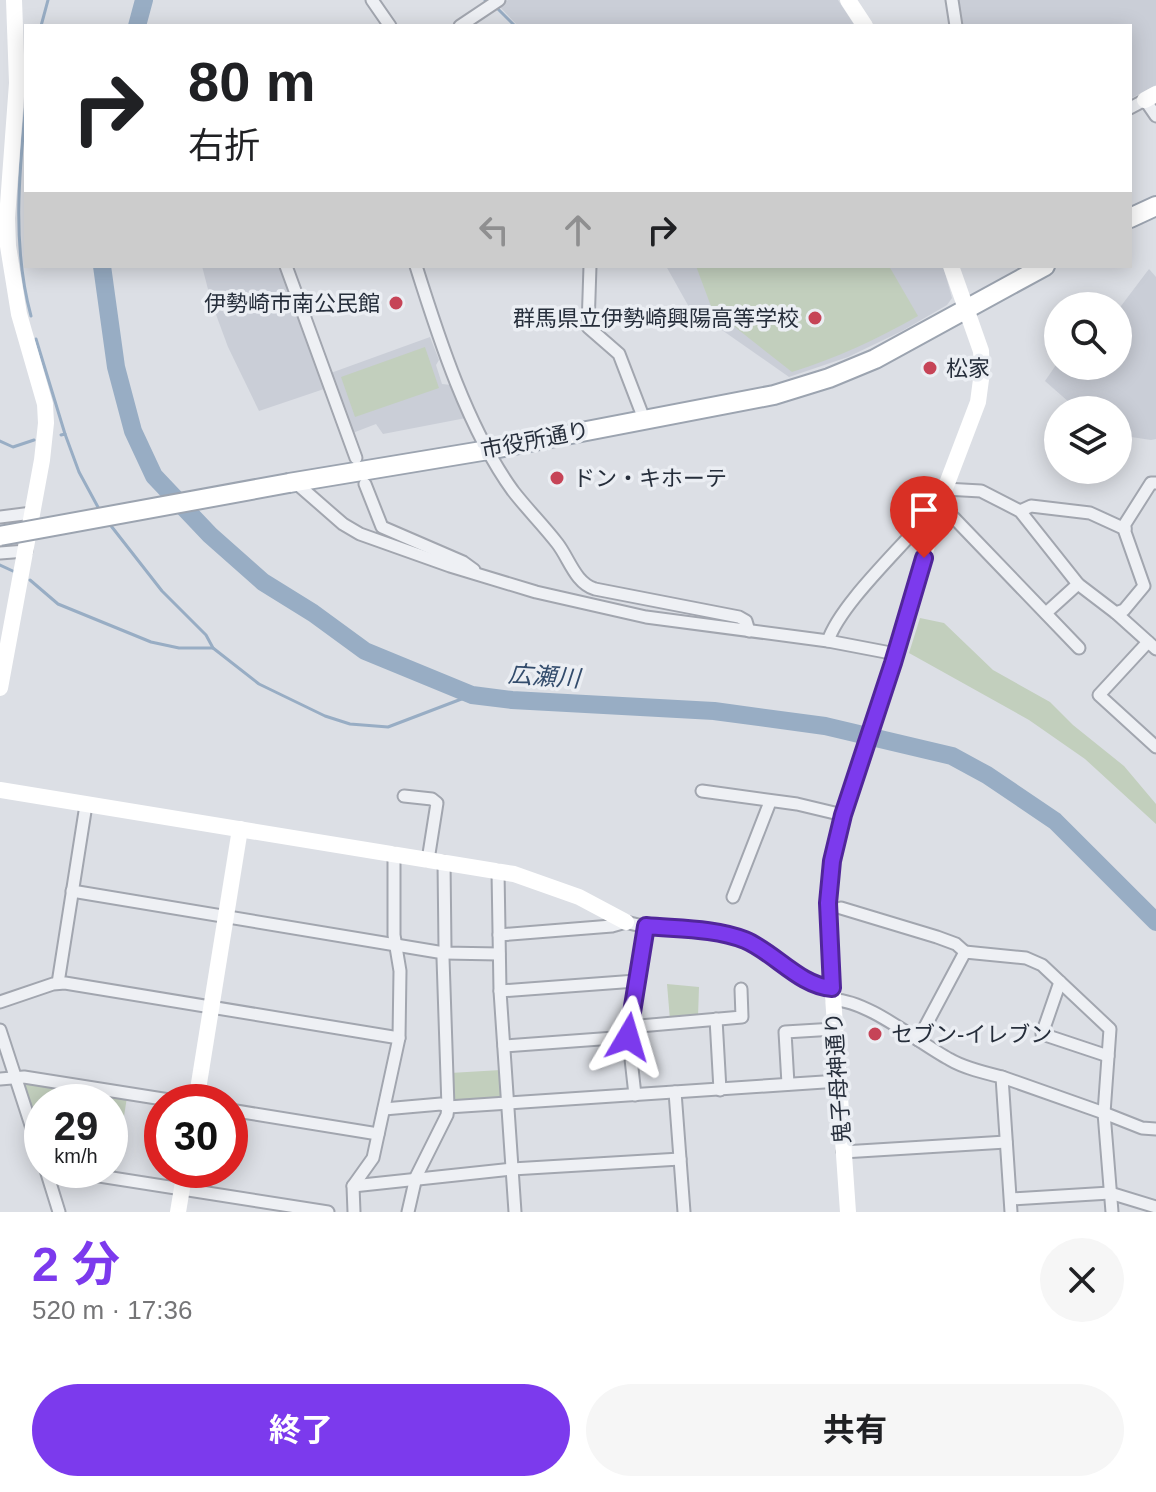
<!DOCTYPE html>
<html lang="ja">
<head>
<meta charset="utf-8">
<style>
	:root { --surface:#fff; --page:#f6f6f6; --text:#202124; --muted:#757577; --accent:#7c3aed }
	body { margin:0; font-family:Helvetica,"Noto Sans JP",sans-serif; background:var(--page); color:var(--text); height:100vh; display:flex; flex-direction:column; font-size:30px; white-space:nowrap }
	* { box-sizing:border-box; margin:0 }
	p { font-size:26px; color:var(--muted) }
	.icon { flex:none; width:44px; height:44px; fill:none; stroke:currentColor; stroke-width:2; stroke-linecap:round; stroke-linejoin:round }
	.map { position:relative; height:1212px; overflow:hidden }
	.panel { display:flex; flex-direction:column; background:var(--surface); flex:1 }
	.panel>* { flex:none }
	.guide { position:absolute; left:24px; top:24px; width:1108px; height:244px; border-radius:0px; box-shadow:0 4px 20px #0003; background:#fff; color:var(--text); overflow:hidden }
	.buttons { position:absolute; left:1044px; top:292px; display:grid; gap:16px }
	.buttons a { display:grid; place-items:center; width:88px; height:88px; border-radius:50%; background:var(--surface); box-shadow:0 4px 20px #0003; font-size:40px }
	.speed { position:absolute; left:24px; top:1084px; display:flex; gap:16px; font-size:40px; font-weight:700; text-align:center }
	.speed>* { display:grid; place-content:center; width:104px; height:104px; border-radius:50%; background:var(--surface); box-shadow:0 4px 20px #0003; line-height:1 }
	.speed small { font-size:20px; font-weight:400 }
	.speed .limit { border:12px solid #d22; background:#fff; color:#111 }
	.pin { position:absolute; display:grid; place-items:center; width:68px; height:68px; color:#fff; margin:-82px -34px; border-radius:50% 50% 50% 0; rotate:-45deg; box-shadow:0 0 8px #0007 }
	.pin .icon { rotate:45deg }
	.me { position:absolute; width:88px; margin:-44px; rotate:7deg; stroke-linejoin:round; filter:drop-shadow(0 0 6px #0008) }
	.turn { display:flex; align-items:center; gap:28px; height:168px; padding:0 32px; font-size:36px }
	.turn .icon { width:104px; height:104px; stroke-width:2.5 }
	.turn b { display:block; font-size:56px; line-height:68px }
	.lanes { display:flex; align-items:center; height:76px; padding:0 32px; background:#0003; justify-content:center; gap:40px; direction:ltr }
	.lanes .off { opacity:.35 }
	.round { display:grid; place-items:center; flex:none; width:84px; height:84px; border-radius:42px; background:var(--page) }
	.summary { display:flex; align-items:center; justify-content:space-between; height:136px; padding:0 32px }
	h1 { font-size:48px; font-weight:700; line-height:60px; color:var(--accent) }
	.action { display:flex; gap:16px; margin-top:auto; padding:16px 32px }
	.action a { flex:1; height:92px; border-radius:48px; background:var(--accent); color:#fff; font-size:32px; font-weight:700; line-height:92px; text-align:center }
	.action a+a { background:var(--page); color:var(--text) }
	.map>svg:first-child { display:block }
	.built { fill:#caced7 }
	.green { fill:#c2cfbd }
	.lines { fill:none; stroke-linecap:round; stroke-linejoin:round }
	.stream { stroke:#98adc4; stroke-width:3 }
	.river { stroke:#98adc4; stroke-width:18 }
	.street-casing { stroke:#a2a6af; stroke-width:15 }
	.primary-casing { stroke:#9ca4b0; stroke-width:22 }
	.street { stroke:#eef0f4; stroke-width:11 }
	.secondary { stroke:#fff; stroke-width:16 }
	.primary { stroke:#fff; stroke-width:18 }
	.primary-bridge-casing { stroke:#9ca4b0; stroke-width:22; stroke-linecap:butt }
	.primary-bridge { stroke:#fff; stroke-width:18 }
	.route-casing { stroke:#51269a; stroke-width:20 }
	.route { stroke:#7c3aed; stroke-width:14 }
	.poi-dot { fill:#c64457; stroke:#ebeef3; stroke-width:3 }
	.labels { text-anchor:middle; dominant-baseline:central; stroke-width:7; stroke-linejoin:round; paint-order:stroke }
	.poi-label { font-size:22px; fill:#262e3b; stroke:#ebeef3; text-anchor:start }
	.street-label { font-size:22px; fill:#262e3b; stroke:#ebeef3 }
	.water-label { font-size:24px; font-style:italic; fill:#334c6c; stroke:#ebeef3 }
</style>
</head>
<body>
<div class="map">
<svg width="1156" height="1212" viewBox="0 0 1156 1212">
	<rect width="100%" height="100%" fill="#dcdfe5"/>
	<g class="built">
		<path d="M 508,0 L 838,0 L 855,26 L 518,26 L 499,6 Z"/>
		<path d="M 957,0 L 1156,0 L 1156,85 L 1130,99 L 1130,26 L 962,26 Z"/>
		<path d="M 202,266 L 283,266 L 327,388 L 259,411 L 228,347 L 211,301 Z"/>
		<path d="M 666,266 L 943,266 L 952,298 L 947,305 L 902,331 L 848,357 L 789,377 L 689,307 Z"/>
		<path d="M 1149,269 L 1156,277 L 1156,439 L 1151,440 L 1118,435 L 1118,410 L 1078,410 L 1045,381 L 1058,362 L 1058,366 L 1118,366 L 1118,310 Z"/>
		<path d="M 430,337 L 439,360 L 436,365 L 442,384 L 451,385 L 466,418 L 383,434 L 376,424 L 350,434 L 328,374 Z"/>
	</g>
	<g class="green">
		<path d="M 696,266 L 889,266 L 918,316 C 877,339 837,358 792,372 L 712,309 Z"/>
		<path d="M 425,347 L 439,388 L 355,417 L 341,377 Z"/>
		<path d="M 920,618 L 944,623 L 993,670 L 1050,702 L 1073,725 L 1124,766 L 1156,804 L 1156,824 L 1085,759 L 1029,720 L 909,653 Z"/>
		<path d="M 667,984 L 699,987 L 698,1017 L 670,1020 Z"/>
		<path d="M 501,1070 L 503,1096 L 500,1099 L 454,1103 L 451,1099 L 450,1073 Z"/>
		<path d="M 28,1081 L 127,1097 L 115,1174 L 93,1170 L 110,1170 L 110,1102 L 42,1102 L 42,1143 L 23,1086 Z"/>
	</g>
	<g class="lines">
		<g class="stream">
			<path d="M 485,0 L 486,1"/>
			<path d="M 497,8 L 515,26"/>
			<path d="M 41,26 L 48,0"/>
			<path d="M 26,102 C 19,174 12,246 31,316"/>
			<path d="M 36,339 L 65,434"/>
			<path d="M 61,435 L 65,434 L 79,472 L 99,509"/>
			<path d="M 0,441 L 13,447 L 34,440"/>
			<path d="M 108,522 L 162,591 L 206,635 L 213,648"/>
			<path d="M 0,565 L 15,572"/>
			<path d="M 30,580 L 58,604 L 151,642 L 179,648 L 213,648 L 259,684 L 325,716 L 350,724 L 388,727 L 472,695"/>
		</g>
		<g class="river">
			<path d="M 137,26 L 144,0"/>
			<path d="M 102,266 L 116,367 L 133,431 L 154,476 L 210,535 L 263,582 L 313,613 L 365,651 L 472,695 L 512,700 L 714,711 L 825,726 L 952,756 L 987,775 L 1055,821 L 1156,922"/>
		</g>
		<g class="street-casing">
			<g id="street">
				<path d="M 372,0 L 390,26"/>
				<path d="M 952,0 L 956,26"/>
				<path d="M 460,26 L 499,0"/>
				<path d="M 1130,108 L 1145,100 L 1156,116"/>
				<path d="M 286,266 L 356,458"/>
				<path d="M 416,266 C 439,339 468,429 513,491 C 527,509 543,525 557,543 C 569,558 575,583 595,589 L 739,617 L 746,621 L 749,631"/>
				<path d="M 590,266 L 588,327 L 619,354 L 644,419"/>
				<path d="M 296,483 L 343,524 L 360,534 L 450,566 L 536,592 L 646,617 L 828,641 L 896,654"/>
				<path d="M 365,484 L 382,527 L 463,562 L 474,570"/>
				<path d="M 945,489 L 981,491 L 1020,511 L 1078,584 L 1116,613 L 1156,649"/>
				<path d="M 938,507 L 954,518 L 1079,648"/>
				<path d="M 1020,511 L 1031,506 L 1090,513 L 1125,529"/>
				<path d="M 0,517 L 32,513"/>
				<path d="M 0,553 L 26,551"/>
				<path d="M 1046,613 L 1078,584"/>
				<path d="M 1116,613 L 1124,610 L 1144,586 L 1125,532 L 1125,524 L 1151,483 L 1156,483"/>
				<path d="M 828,641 C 840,605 897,552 923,521 L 936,515"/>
				<path d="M 1148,642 L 1099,695 L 1156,747"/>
				<path d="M 702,791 L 797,804 L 843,815"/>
				<path d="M 404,796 L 432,799 L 437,803 L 428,860"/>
				<path d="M 498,871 L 500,991 L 515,1212"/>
				<path d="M 72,891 L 444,953 L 499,954"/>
				<path d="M 733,897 L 770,802"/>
				<path d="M 841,908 L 937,937 L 956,944 L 965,952"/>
				<path d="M 499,935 L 612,926 L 626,922 C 662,933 702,926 738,938 C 771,948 799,986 832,988"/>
				<path d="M 1060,982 L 1042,1034 L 1108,1056"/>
				<path d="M 58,983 L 86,805"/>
				<path d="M 500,991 L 636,981"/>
				<path d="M 833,1000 C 866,999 919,1043 949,1059 C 964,1068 985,1073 1002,1077 L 1011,1212"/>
				<path d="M 0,1002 L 53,984 L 65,983 L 399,1038"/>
				<path d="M 716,1019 L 720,1090"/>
				<path d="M 628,1027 L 742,1017 L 741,989"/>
				<path d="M 0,1030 L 42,1159"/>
				<path d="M 918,1040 L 965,952 L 1026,958 L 1042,965 L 1110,1029 L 1104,1113 L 1002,1077"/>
				<path d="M 504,1046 L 628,1037"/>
				<path d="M 0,1079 L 24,1077 L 182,1102"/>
				<path d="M 788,1084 L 785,1032 L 835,1029"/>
				<path d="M 675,1092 L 684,1212"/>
				<path d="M 635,1095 L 628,1032 L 646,926"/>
				<path d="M 384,1109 L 441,1104 L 448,1107 L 839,1081"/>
				<path d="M 230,1110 L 378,1134"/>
				<path d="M 843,1152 L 1006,1142"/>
				<path d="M 46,1170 L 59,1212"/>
				<path d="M 61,1170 L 328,1212"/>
				<path d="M 353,1186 L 512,1169 L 680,1159"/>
				<path d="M 1011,1199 L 1110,1193 L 1156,1207"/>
				<path d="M 354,1212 L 353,1186 L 373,1158 L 399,1038 L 400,971 L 394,935 L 394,854"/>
				<path d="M 408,1212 L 416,1177 L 447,1115 L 448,1107 L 443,958 L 445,948 L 444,862"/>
				<path d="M 1112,1212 L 1104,1113 L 1142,1128 L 1156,1129"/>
			</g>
		</g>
		<g class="primary-casing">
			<g id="primary">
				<path d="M 1130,218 L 1156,206"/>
				<path d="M 289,483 L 488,450 L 774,395 L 829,378 L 875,359 L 1045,266"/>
			</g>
		</g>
		<use href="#street" class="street"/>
		<g class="secondary">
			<path d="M 848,0 L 865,26"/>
			<path d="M 1145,100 L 1156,94"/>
			<path d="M 0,688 L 42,460 L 46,423 L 45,404 L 19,314 L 8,246 L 7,218 L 17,83 L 14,0"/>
			<path d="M 0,790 L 514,874 L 579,897 L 626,922"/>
			<path d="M 196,1102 L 240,829"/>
			<path d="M 178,1212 L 185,1170"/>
			<path d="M 848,1212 L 829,939 L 830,875 L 843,815 L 896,654 L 938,507 L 978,402 L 982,372 L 981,351 L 951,266"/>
		</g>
		<use href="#primary" class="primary"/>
		<g class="primary-bridge-casing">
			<path id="primary-bridge" d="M 0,536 L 289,483"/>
		</g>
		<use href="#primary-bridge" class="primary-bridge"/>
	</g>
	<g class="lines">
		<g class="route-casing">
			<path id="route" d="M 628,1037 L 646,926 C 677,929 715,928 745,940 C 774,952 800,986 832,988 L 828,903 L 832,861 L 843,815 L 893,663 L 924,558"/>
		</g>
		<use href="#route" class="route"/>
	</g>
	<g class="poi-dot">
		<circle cx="396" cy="303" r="8"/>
		<circle cx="815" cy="318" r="8"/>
		<circle cx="930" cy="368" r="8"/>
		<circle cx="557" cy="478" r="8"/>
		<circle cx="875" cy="1034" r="8"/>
	</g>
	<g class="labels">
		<g class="poi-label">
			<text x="380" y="303" text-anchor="end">伊勢崎市南公民館</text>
			<text x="799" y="318" text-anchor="end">群馬県立伊勢崎興陽高等学校</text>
			<text x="946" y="368">松家</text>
			<text x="573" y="478">ドン・キホーテ</text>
			<text x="891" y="1034">セブン-イレブン</text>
		</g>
		<g class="street-label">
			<text transform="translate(535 440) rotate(-11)">市役所通り</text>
			<text transform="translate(838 1078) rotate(-94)">鬼子母神通り</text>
		</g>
		<g class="water-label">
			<text transform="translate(544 676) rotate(4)">広瀬川</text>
		</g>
	</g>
</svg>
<div class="buttons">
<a><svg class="icon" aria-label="search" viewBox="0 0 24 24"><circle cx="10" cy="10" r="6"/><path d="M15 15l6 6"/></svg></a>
<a><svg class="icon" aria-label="layers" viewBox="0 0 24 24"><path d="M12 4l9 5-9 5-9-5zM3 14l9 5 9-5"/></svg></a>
</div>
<div class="speed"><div>29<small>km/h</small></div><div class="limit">30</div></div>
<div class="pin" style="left:924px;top:558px;background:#d93025"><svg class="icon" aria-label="arrive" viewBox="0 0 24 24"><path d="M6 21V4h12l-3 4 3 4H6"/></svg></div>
<svg class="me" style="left:628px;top:1037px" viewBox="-20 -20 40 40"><path d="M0-17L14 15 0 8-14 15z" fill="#7c3aed" stroke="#fff" stroke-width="4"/></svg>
<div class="guide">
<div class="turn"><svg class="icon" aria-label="right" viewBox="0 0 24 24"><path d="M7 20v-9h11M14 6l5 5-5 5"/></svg><div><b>80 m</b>右折</div></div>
<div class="lanes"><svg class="icon off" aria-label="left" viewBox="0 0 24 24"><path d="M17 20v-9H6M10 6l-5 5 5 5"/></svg><svg class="icon off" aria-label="ahead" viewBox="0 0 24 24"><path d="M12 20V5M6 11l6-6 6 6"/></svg><svg class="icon" aria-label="right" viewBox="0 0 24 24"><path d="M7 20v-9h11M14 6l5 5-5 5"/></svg></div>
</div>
</div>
<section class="panel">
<div class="summary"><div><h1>2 分</h1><p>520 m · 17:36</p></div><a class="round"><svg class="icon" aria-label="close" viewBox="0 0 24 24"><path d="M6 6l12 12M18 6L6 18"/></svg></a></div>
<div class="action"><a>終了</a><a>共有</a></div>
</section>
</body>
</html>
